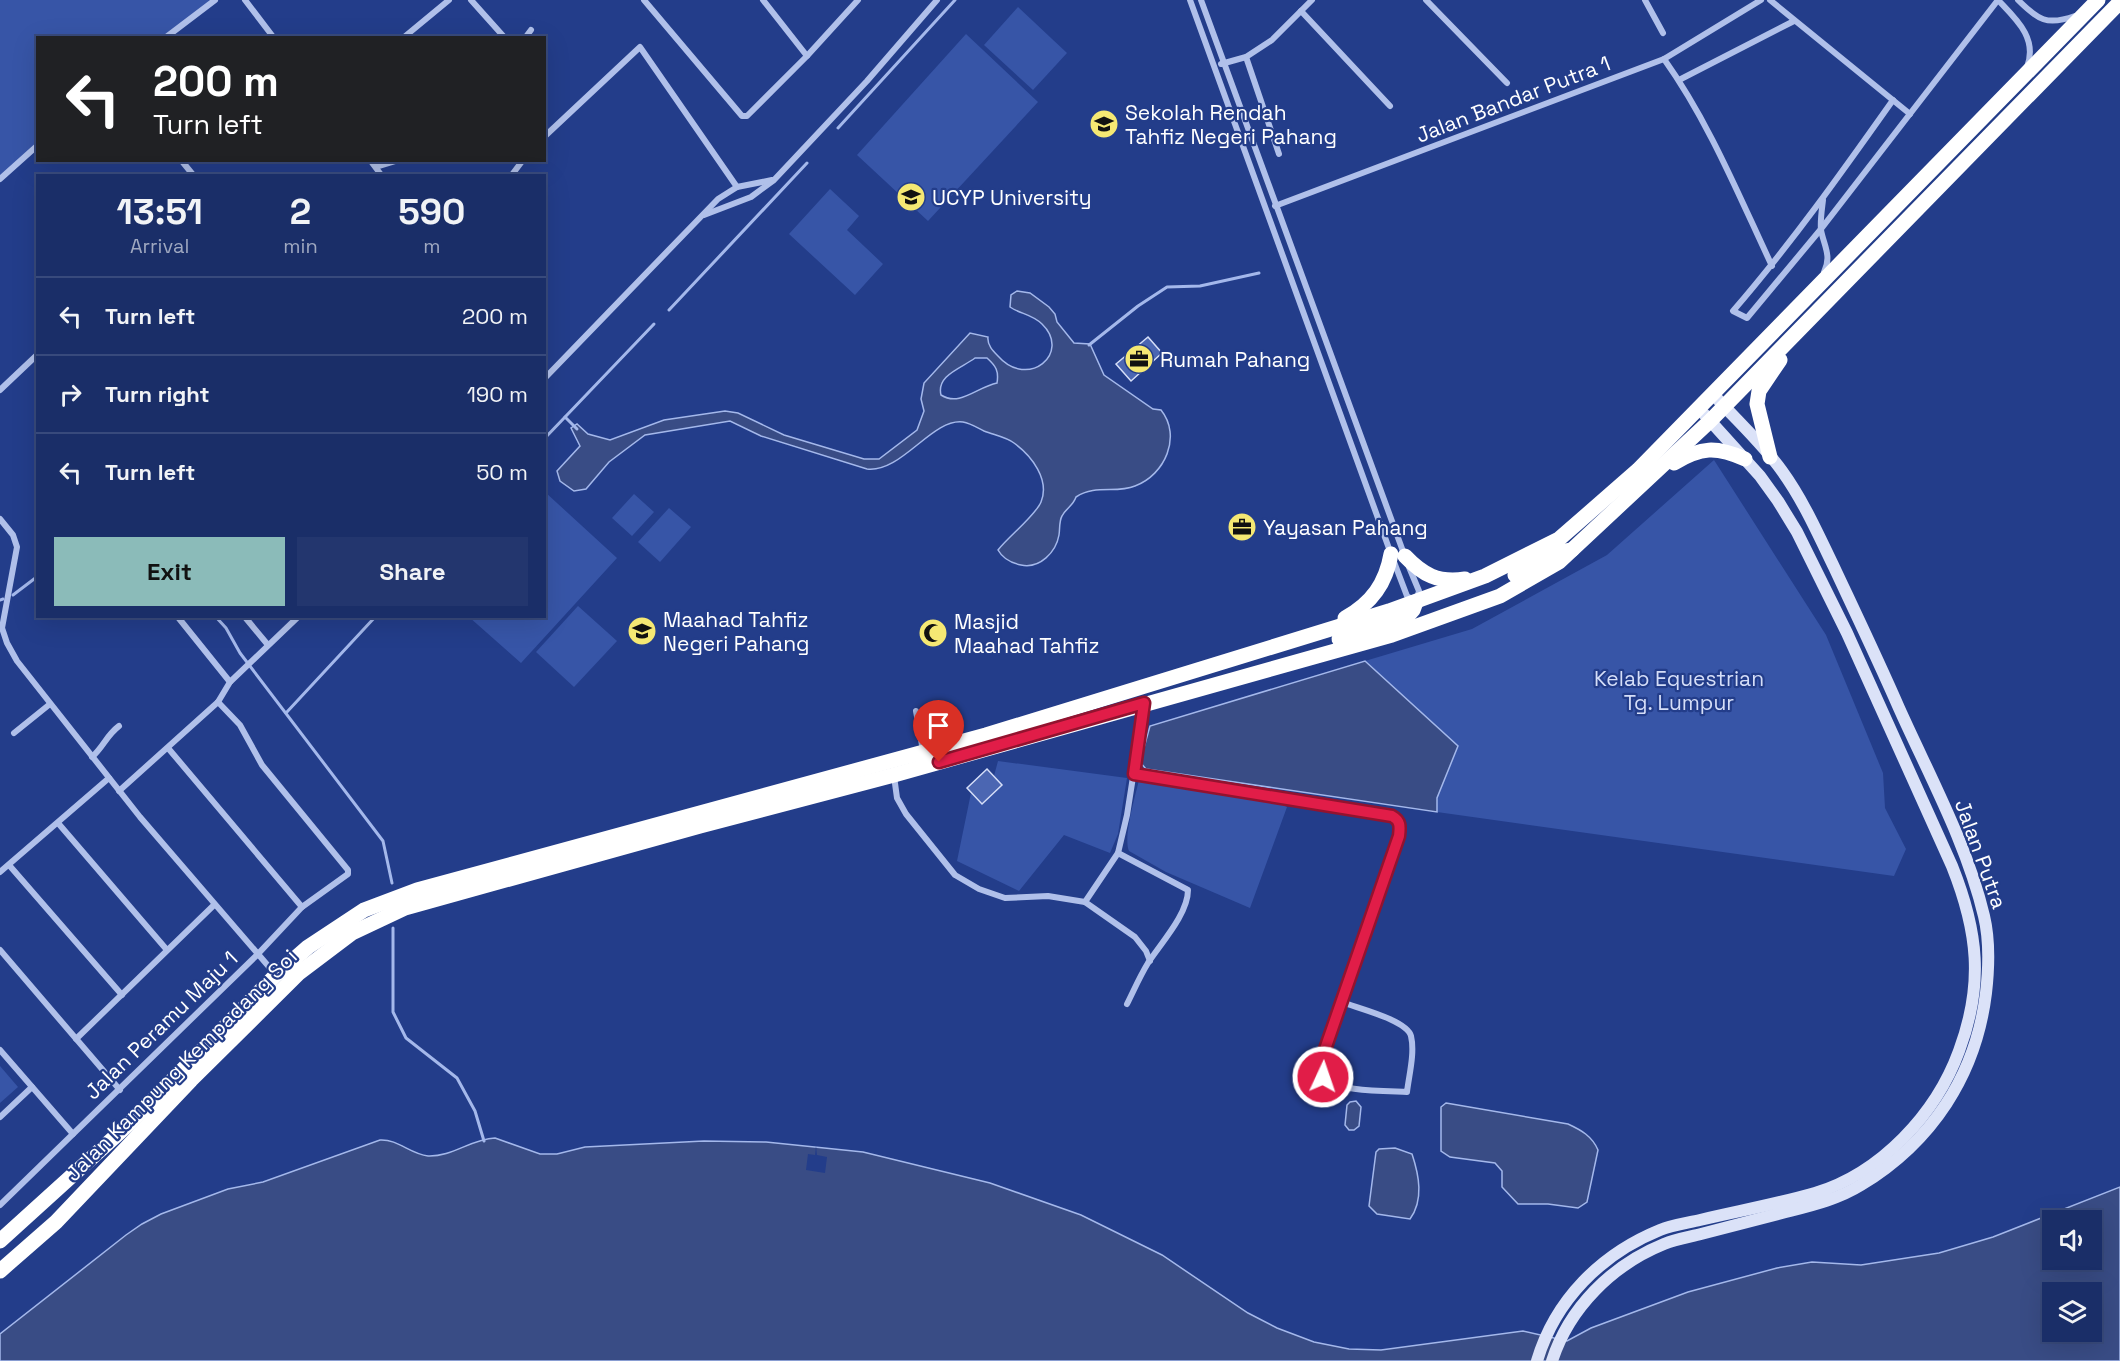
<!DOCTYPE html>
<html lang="en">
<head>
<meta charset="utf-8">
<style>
	:root { --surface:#1a2e68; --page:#23366e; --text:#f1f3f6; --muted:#9fa8c0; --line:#384a7c; --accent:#8bbbb9 }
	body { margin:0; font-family:"Space Grotesk",sans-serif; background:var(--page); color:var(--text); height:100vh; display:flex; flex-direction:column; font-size:22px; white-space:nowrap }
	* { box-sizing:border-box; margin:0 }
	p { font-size:20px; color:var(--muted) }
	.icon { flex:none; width:33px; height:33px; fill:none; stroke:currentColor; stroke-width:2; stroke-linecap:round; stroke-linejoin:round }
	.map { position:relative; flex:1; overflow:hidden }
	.drawer { position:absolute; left:36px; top:174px; width:510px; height:444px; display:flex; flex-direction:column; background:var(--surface); border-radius:0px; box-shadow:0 6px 24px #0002,0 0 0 2px var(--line) }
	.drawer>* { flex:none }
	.guide { position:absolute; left:36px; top:36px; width:510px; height:126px; border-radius:0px; box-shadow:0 6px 24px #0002,0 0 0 2px var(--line); background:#202124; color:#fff; overflow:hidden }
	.buttons { position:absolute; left:2042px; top:1210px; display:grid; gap:12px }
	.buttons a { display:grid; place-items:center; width:60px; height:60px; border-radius:0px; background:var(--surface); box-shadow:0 6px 24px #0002,0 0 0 2px var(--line); font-size:30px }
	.pin { position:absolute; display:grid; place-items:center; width:51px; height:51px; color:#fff; margin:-62px -26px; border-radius:50% 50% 50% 0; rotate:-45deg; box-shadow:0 0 6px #0007 }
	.pin .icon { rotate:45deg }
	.me { position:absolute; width:66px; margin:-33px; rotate:3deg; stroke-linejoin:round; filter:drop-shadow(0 0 4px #0008) }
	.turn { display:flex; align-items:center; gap:21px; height:126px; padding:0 18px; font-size:27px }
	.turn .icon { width:78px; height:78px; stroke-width:2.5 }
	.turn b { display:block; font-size:42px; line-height:51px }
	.eta { display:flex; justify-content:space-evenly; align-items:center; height:102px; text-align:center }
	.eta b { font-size:36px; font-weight:800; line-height:42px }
	.button { display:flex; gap:12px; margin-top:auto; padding:12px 18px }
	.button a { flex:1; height:69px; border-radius:0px; background:var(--accent); color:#111; font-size:24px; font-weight:800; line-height:69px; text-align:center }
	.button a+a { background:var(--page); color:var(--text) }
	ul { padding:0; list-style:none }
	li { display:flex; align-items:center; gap:18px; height:78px; padding:0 18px; border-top:2px solid var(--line) }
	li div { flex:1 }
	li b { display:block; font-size:22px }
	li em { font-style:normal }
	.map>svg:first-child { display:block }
	.green { fill:#3755a7 }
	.water { fill:#394c85; stroke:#a4b8eb; stroke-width:1.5; fill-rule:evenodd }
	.pier { fill:#233d8a }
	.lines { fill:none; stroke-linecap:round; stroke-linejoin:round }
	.stream { stroke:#a4b8eb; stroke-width:3 }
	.building { fill:#4b66b2; stroke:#d5def8; stroke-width:1.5 }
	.street { stroke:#b0c0ea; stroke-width:6 }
	.secondary { stroke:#dbe2f8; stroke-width:12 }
	.highway { stroke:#fff; stroke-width:15 }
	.route-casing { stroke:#92132f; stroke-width:15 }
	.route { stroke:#e11d48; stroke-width:10 }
	.labels { text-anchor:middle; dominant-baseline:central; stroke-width:4.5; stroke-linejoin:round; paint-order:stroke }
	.street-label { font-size:21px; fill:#fff; stroke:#233d8a }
	.poi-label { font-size:21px; fill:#fff; stroke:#233d8a; text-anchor:start }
	.park-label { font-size:21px; fill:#d5def8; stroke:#233d8a }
</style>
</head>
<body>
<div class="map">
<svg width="2120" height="1361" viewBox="0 0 2120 1361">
	<rect width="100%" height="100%" fill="#233d8a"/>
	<g class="green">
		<path d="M 0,0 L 212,0 L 168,37 L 38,38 L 37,148 L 0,180 Z"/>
		<path d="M 1018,7 L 1067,53 L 1033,90 L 984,45 Z"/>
		<path d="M 966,34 L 1038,102 L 928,221 L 857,155 Z"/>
		<path d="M 830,189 L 859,216 L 847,230 L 883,264 L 855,295 L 789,234 Z"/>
		<path d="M 1714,460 L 1826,635 L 1883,773 L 1885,808 L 1906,849 L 1894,876 L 1437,812 L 1437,798 L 1458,746 L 1365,661 L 1472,629 L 1607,555 Z"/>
		<path d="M 545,492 L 617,558 L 521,663 L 469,617 L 544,616 Z"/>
		<path d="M 634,494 L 654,512 L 632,536 L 612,518 Z"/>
		<path d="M 669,508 L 691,527 L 660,562 L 638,542 Z"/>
		<path d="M 578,606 L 617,641 L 574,687 L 536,652 Z"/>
		<path d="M 998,761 L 1127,778 L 1118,834 L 1110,853 L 1064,835 L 1019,891 L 957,861 L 971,793 L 982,804 L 1002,785 L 994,776 Z"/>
		<path d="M 1139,780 L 1280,803 L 1287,807 L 1250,908 L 1166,872 L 1129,851 C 1123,838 1135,797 1139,780 Z"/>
		<path d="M 0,1066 L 18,1087 L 0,1103 Z"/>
	</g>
	<g class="water">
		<path d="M 1017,291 L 1030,293 L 1049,307 L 1055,314 L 1057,322 L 1074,343 L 1090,344 L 1104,375 L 1153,409 L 1161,410 C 1182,436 1165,475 1135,486 C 1116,494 1096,484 1076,497 C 1073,506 1066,508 1062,516 C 1059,521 1060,529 1059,535 C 1056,552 1040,569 1021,565 C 1011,563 1003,559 998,550 C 1008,537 1036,515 1041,502 C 1050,480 1032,456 1014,443 C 1006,437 994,435 984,431 C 978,428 970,423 963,422 C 932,418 902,473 867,469 L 761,436 L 730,421 L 645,435 L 609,462 L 586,489 L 574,491 L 560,481 L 557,471 L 580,446 L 571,428 L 577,424 L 588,434 L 610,440 L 664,420 L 725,411 L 738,413 L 784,435 L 864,459 L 879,459 L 917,430 L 924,411 L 921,399 L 924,383 L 970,333 L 988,337 C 987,345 993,351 998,356 C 1028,390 1072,353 1042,324 C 1032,314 1020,314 1010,307 L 1011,295 ZM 975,358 L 987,358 C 996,366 999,371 997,383 C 977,387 960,407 941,395 C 936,375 962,368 975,358 Z"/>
		<path d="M 1365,661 L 1458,746 L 1437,798 L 1437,812 L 1146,769 L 1140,762 L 1150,726 Z"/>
		<path d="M 1356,1101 L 1361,1107 L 1359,1126 L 1354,1130 L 1349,1130 L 1345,1125 L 1347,1105 L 1350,1102 Z"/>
		<path d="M 1446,1103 L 1568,1124 C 1581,1130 1592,1136 1598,1150 L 1587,1202 L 1578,1208 L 1548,1204 L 1518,1204 L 1502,1187 L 1502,1171 L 1495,1163 L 1450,1157 L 1441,1151 L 1441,1107 Z"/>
		<path d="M 495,1138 L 540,1154 L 557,1154 L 585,1147 L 704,1141 L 766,1142 L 863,1152 L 990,1183 L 1081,1215 L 1162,1255 L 1248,1313 L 1277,1328 L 1314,1342 L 1349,1349 L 1381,1350 L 1523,1331 L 1567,1341 L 1591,1328 L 1688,1292 L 1777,1268 L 1812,1262 L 1861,1265 L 1939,1253 L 1993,1237 L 2120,1187 L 2120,1361 L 0,1361 L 0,1334 L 126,1235 L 142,1224 L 161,1214 L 228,1189 L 263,1182 L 380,1140 C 398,1139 410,1154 428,1156 C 452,1157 471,1139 495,1138 ZM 2052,1221 L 2091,1221 L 2091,1260 L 2052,1260 ZM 2052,1293 L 2091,1293 L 2091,1332 L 2052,1332 Z"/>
		<path d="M 1395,1148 L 1412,1154 C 1419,1175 1424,1200 1410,1219 L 1377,1214 L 1369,1206 L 1376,1152 L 1379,1149 Z"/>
	</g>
	<path class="pier" d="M 816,1146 L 817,1155 L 827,1157 L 825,1173 L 806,1170 L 808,1154 L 815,1155 Z"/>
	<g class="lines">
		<g class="stream">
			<path d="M 838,128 L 955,0"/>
			<path d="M 669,310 L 807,163"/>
			<path d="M 1089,345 L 1138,306 L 1167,287 L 1200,286 L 1259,273"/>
			<path d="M 565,417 L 577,429"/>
			<path d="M 544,439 L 654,324"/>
			<path d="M 13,595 L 38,576"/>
			<path d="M 0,600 L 3,599"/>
			<path d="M 215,616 L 226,628 L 240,653 L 383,841 L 392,883"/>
			<path d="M 286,713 L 376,616"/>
			<path d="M 393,928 L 393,1012 L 406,1038 L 457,1078 L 475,1111 L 484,1141"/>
		</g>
	</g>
	<g class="building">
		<path d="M 1148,337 L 1162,353 L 1131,381 L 1116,364 Z"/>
		<path d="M 987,769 L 1002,785 L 982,804 L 967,788 Z"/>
	</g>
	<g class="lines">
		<g class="street">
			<path d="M 245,0 L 274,38"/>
			<path d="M 471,0 L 505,38"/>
			<path d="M 644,0 L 742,116 L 747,116 L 807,56 L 858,0"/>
			<path d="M 763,0 L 807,56"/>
			<path d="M 1190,0 L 1391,554 L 1407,596 L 1416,602 L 1419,591 L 1409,567"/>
			<path d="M 1201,0 L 1404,554"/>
			<path d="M 1426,0 L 1507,83"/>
			<path d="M 1645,0 L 1663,33"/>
			<path d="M 1770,0 L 1910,114"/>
			<path d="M 1998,0 C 2016,19 2038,38 2027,67"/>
			<path d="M 2018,0 C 2038,20 2047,26 2075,16"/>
			<path d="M 1301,11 L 1390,106"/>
			<path d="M 165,38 L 215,0"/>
			<path d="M 403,38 L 449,0"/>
			<path d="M 525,38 L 531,30"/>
			<path d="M 1246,57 L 1279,154"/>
			<path d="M 1664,59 C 1709,122 1739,196 1772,266"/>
			<path d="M 1221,64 L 1246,57 L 1272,40 L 1312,0"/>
			<path d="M 1679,80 L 1794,21"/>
			<path d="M 1893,100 C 1842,172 1791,244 1733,311 L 1747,318 L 1821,229 L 1998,0"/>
			<path d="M 544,137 L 640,47 L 737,187"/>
			<path d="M 181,160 L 194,176"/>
			<path d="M 370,160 L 382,176"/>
			<path d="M 376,167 L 399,160"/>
			<path d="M 511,176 L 523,160"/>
			<path d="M 0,179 L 38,145"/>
			<path d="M 1823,200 C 1822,209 1820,221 1821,230 C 1824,246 1832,256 1824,272"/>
			<path d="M 1275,206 L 1664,59 L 1761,0"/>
			<path d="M 704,215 L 751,197 L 774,180 L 867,81 L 937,0"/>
			<path d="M 544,379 L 718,199 L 737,187 L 772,180"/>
			<path d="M 0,390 L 38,354"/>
			<path d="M 0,519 L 13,535 L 17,547 L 2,628 L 7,643 L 17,661 L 140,817 L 276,975"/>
			<path d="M 177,616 L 230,682"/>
			<path d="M 244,616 L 268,645"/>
			<path d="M 916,711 L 923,751"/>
			<path d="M 14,733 L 50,704"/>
			<path d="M 168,748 L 302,907"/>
			<path d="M 92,757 C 104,746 106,736 119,726"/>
			<path d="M 1134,774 L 1392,816 C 1401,821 1400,827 1399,836 L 1321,1058 C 1321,1063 1320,1071 1323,1077 C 1333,1092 1389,1091 1407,1092 C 1409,1075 1415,1053 1411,1036 C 1407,1020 1357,1008 1342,1002"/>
			<path d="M 894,776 L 897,798 L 906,814 L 955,875 L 979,889 L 1005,898 L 1048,896 L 1085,902 L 1135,937 L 1146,951 L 1150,961"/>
			<path d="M 119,791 L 218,702 L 230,682 L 299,616"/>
			<path d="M 58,823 L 167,950"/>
			<path d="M 1118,853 L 1188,890 C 1188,914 1161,943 1148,963 C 1140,976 1134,990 1127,1004"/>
			<path d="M 9,865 L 122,995"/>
			<path d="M 0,872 L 109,778"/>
			<path d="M 1085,902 L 1118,853 L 1127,815 L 1144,707"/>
			<path d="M 0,950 L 120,1090"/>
			<path d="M 76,1039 L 214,905"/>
			<path d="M 0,1050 L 73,1134"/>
			<path d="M 0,1117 L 32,1087"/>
			<path d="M 0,1205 L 257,955 L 302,907 L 348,874 L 348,870 L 262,765 L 240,725 L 218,702"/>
		</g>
		<g class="secondary">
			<path d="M 1537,1361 C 1555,1300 1601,1254 1660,1230 C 1672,1225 1687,1223 1700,1220 C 1738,1211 1777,1204 1815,1193 C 1881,1173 1936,1114 1959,1051 C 1984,984 1978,931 1952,866 L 1847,633 L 1797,532 L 1778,501 L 1760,476 L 1704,414"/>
			<path d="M 1552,1361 C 1569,1308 1612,1265 1664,1244 C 1676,1239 1689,1237 1701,1234 C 1728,1227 1755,1220 1782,1213 C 1809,1206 1837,1200 1861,1185 C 1932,1142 1976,1075 1986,993 C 1989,967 1990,941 1984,916 C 1967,844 1929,775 1899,708 C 1878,660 1856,614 1834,567 C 1818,534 1803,500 1782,471 C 1762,443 1735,419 1713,394"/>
		</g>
		<g class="highway">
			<path d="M 1770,457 L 1757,404 L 1759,391 L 1780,360"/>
			<path d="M 1674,463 C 1701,447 1716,446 1745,459"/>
			<path d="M 1405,556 C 1423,575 1438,583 1465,579"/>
			<path d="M 1515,575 L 1554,553 L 1572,550"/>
			<path d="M 1345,618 C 1372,603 1386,583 1391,554"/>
			<path d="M 1339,639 L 1405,619 L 1413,610 L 1416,602"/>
			<path d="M 0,1241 L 129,1124 L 276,975 L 308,947 L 364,910 L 417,890 L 986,735 L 1389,611 L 1485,576 L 1559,539 L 1638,470 L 2098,0"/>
			<path d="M 0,1271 L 56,1222 L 191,1080 L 299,973 L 352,933 L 405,908 L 700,826 L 894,775 L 1392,635 L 1500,596 L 1559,562 L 1710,421 L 2120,2"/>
		</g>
	</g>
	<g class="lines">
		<g class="route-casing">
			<path id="route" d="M 939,762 L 1144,703 L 1134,774 L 1392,816 C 1401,821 1400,827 1399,836 L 1322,1058 L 1323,1077"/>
		</g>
		<use href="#route" class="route"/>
	</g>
	<defs>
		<g id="school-disc" transform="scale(1.5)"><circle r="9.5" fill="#f5e873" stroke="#233d8a"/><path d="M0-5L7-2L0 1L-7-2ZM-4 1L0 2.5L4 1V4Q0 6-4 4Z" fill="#111"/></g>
		<g id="university-disc" transform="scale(1.5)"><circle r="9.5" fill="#f5e873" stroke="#233d8a"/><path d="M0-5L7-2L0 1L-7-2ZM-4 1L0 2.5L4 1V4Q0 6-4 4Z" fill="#111"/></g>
		<g id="office-disc" transform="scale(1.5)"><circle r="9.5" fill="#f5e873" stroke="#233d8a"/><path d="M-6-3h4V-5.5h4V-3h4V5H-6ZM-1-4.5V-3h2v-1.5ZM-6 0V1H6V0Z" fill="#111"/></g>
		<g id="mosque-disc" transform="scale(1.5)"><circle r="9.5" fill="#f5e873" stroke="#233d8a"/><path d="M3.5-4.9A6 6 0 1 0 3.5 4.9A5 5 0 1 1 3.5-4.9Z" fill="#111"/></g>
	</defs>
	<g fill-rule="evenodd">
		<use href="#school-disc" x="1104" y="124"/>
		<use href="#university-disc" x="911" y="197"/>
		<use href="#office-disc" x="1139" y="359"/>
		<use href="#office-disc" x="1242" y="527"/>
		<use href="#school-disc" x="642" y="631"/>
		<use href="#mosque-disc" x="933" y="633"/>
	</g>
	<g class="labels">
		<g class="street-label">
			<text transform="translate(1513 99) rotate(-21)">Jalan Bandar Putra 1</text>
			<text transform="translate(1981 854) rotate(70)">Jalan Putra</text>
			<text transform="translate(161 1025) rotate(-44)">Jalan Peramu Maju 1</text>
			<text transform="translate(181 1065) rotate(-45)">Jalan Kampung Kempadang Soi</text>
		</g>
		<g class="poi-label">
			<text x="1125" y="112">Sekolah Rendah<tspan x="1125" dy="24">Tahfiz Negeri Pahang</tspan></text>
			<text x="932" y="197">UCYP University</text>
			<text x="1160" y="359">Rumah Pahang</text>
			<text x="1263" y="527">Yayasan Pahang</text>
			<text x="663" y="619">Maahad Tahfiz<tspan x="663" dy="24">Negeri Pahang</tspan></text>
			<text x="954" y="621">Masjid<tspan x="954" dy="24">Maahad Tahfiz</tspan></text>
		</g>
		<g class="park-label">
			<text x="1679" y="678">Kelab Equestrian<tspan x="1679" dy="24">Tg. Lumpur</tspan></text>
		</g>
	</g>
</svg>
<div class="buttons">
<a><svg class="icon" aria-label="sound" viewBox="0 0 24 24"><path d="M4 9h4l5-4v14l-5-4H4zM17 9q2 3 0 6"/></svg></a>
<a><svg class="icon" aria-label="layers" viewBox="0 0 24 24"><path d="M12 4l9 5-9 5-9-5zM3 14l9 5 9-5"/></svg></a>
</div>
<div class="pin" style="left:939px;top:762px;background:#d93025"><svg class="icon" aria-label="arrive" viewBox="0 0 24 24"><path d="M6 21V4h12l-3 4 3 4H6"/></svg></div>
<svg class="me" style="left:1323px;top:1077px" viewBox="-20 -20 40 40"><circle r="17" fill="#e11d48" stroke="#fff" stroke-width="3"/><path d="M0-11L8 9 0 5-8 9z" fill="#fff"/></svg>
<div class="guide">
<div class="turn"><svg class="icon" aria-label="left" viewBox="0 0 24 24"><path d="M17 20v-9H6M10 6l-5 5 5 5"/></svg><div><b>200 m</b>Turn left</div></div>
</div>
<section class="drawer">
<div class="eta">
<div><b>13:51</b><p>Arrival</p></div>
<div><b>2</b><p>min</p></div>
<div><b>590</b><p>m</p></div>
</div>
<ul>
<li><svg class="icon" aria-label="left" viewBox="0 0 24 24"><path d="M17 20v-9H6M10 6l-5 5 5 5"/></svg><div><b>Turn left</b></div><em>200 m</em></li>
<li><svg class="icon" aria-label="right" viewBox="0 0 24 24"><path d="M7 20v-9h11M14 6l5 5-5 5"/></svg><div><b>Turn right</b></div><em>190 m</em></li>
<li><svg class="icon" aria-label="left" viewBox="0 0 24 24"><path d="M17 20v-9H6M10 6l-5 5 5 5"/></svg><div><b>Turn left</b></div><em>50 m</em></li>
</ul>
<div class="button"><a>Exit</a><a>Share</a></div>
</section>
</div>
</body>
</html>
